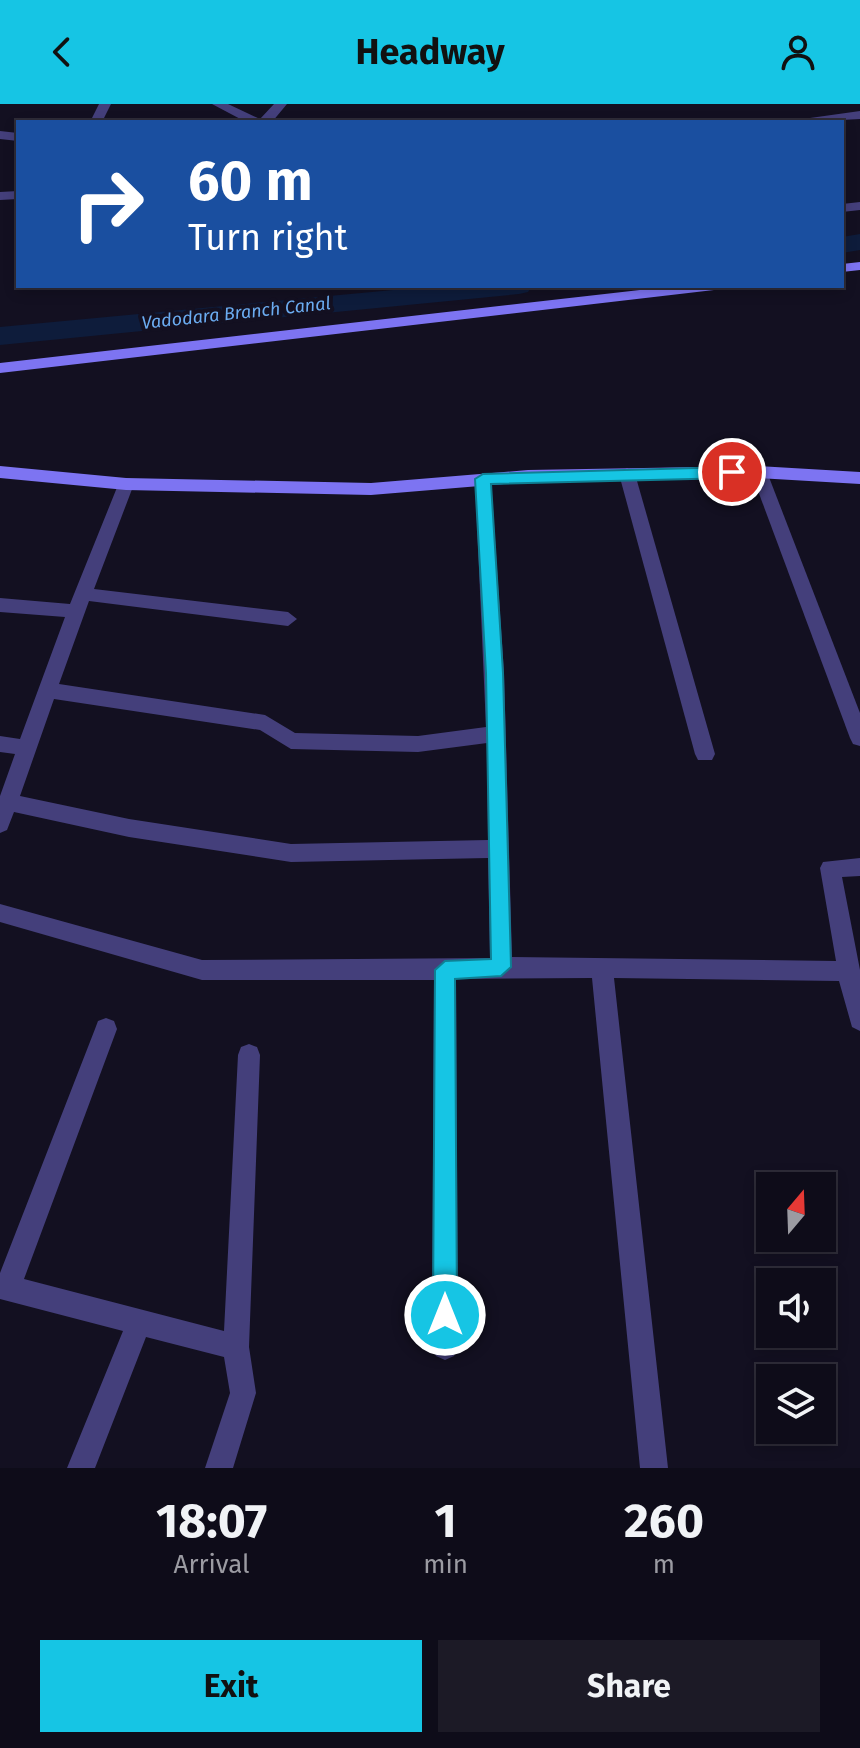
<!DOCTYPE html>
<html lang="en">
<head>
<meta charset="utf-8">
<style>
	:root { --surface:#0e0c19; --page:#1c1a26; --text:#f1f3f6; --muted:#9b9ba2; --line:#2e2c38; --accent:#16c5e4 }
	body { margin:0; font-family:"Fira Sans",sans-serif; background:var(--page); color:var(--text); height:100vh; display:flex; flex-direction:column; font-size:30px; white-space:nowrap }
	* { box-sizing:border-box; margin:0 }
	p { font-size:26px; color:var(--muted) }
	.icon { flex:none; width:44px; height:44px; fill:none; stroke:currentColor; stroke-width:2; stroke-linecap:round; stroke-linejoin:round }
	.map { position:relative; height:1364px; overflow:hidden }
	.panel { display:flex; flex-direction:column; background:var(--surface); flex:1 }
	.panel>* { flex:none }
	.hud { position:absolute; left:16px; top:16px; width:828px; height:168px; border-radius:0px; box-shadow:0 4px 12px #0003,0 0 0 2px var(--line); background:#1a4fa0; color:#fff; overflow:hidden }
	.needle { width:52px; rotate:19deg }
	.fabs { position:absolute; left:756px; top:1068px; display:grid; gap:16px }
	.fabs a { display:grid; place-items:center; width:80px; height:80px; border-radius:0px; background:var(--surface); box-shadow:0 4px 12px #0003,0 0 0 2px var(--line); font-size:40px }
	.pin { position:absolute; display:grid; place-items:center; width:68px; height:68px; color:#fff; margin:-34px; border:4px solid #fff; border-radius:50%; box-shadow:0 2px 8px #0007 }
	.me { position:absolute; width:88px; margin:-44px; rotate:0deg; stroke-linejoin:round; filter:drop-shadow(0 0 6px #0008) }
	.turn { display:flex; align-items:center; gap:28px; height:168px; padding:0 40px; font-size:36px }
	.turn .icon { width:104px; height:104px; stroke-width:2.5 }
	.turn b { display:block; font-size:56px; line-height:68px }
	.eta { display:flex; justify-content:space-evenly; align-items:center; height:136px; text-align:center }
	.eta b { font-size:48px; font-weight:700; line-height:56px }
	.button { display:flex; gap:16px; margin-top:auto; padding:16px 40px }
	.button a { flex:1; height:92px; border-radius:0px; background:var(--accent); color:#111; font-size:32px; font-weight:700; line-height:92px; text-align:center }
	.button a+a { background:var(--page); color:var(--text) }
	header { display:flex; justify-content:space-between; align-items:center; height:104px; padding:0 40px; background:var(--accent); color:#111; font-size:36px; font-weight:700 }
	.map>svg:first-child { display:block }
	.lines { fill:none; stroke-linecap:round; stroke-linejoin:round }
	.canal { fill:#0e1c3b; fill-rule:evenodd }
	.street { fill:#443f7b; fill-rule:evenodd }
	.secondary { fill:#7d74f2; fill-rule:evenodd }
	.route { fill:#16c5e4; stroke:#0e8094; stroke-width:2 }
	.labels { text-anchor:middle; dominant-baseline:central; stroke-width:8; stroke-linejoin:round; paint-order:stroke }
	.far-water-label { font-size:18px; font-style:italic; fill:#6bacf1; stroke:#131021 }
</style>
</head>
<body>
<header><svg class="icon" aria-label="back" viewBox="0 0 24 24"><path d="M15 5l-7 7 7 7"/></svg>Headway<svg class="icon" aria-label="person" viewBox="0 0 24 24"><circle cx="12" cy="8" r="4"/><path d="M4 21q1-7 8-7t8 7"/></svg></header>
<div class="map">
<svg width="860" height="1364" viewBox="0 0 860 1364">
	<rect width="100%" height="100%" fill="#131021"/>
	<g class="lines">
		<g class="canal">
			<path d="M 860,130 L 860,146 L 842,149 L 842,133 Z"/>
			<path d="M 436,182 L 532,182 L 528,188 L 519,190 L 0,241 L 0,223 Z"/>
		</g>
		<g class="street">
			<path d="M 99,0 L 111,0 L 102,18 L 90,18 Z"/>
			<path d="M 212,0 L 228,0 L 260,15 L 274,0 L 287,0 L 272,18 L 246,18 Z"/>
			<path d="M 860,7 L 860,15 L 804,18 L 810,14 Z"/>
			<path d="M 0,27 L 18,29 L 18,37 L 0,35 Z"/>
			<path d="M 18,87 L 18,95 L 0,96 L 0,88 Z"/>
			<path d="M 860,98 L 860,106 L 842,108 L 842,100 Z"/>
			<path d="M 759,362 L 767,368 L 860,609 L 860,642 L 853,640 L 850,634 L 751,368 Z"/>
			<path d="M 627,364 L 635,370 L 715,650 L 712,656 L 698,656 L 695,650 L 619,370 Z"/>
			<path d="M 483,369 L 491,375 L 504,569 L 512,853 L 836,857 L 820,764 L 823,758 L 860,754 L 860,772 L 842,773 L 860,866 L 860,927 L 852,923 L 839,877 L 614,874 L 668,1364 L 640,1364 L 592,874 L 456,875 L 458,1243 L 454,1252 L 445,1256 L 436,1252 L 432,1243 L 434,876 L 202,876 L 0,818 L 0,800 L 202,856 L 490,854 L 488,754 L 291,758 L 129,733 L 14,708 L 7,726 L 0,729 L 0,692 L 15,650 L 0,648 L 0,632 L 20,635 L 65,513 L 0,508 L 0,494 L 70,500 L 120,376 L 132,376 L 134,380 L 94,485 L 288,508 L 297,515 L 288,522 L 89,497 L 59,580 L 265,611 L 295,629 L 418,632 L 486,623 L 475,375 ZM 54,595 L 260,626 L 291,645 L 418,648 L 487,639 L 488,736 L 291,740 L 129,715 L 20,692 Z"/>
			<path d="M 106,914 L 114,917 L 117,925 L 24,1175 L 224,1227 L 238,951 L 241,943 L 249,940 L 257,943 L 260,951 L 249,1243 L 256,1289 L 233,1364 L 205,1364 L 230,1289 L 224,1253 L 146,1233 L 95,1364 L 67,1364 L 123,1227 L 0,1195 L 0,1169 L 95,925 L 98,917 Z"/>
		</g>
		<g class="secondary">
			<path d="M 860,158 L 860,166 L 842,168 L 842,160 Z"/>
			<path d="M 675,182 L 721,182 L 714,186 L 0,269 L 0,259 Z"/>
			<path d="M 0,362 L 126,374 L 371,379 L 528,366 L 759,362 L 860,368 L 860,380 L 759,374 L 528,378 L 371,391 L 126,386 L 0,374 Z"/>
		</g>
	</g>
	<path class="route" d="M 732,363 L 740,368 L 732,374 L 491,380 L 503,569 L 511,863 L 501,872 L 455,875 L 457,1211 L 453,1219 L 445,1223 L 437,1219 L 433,1211 L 435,866 L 445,857 L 491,855 L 486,569 L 475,375 L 483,370 Z"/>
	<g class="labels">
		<g class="far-water-label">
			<text transform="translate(236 209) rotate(-6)">Vadodara Branch Canal</text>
		</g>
	</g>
</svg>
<div class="fabs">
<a><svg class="needle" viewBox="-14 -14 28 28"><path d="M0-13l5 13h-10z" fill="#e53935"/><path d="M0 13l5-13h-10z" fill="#9b9ba2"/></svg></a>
<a><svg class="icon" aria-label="sound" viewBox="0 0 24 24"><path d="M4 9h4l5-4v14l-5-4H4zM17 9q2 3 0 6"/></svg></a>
<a><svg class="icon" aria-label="layers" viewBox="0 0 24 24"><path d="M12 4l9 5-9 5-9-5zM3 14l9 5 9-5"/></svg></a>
</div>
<div class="pin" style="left:732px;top:368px;background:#d93025"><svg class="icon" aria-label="arrive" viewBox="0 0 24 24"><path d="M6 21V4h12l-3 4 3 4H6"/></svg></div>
<svg class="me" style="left:445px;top:1211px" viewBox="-20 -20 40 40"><circle r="17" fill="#16c5e4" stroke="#fff" stroke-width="3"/><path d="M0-11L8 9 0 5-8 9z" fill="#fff"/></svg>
<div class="hud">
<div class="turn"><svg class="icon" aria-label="right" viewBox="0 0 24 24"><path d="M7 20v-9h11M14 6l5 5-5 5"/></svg><div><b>60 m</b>Turn right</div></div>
</div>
</div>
<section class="panel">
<div class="eta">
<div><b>18:07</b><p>Arrival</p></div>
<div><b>1</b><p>min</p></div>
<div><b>260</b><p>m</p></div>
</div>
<div class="button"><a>Exit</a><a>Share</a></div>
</section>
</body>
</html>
